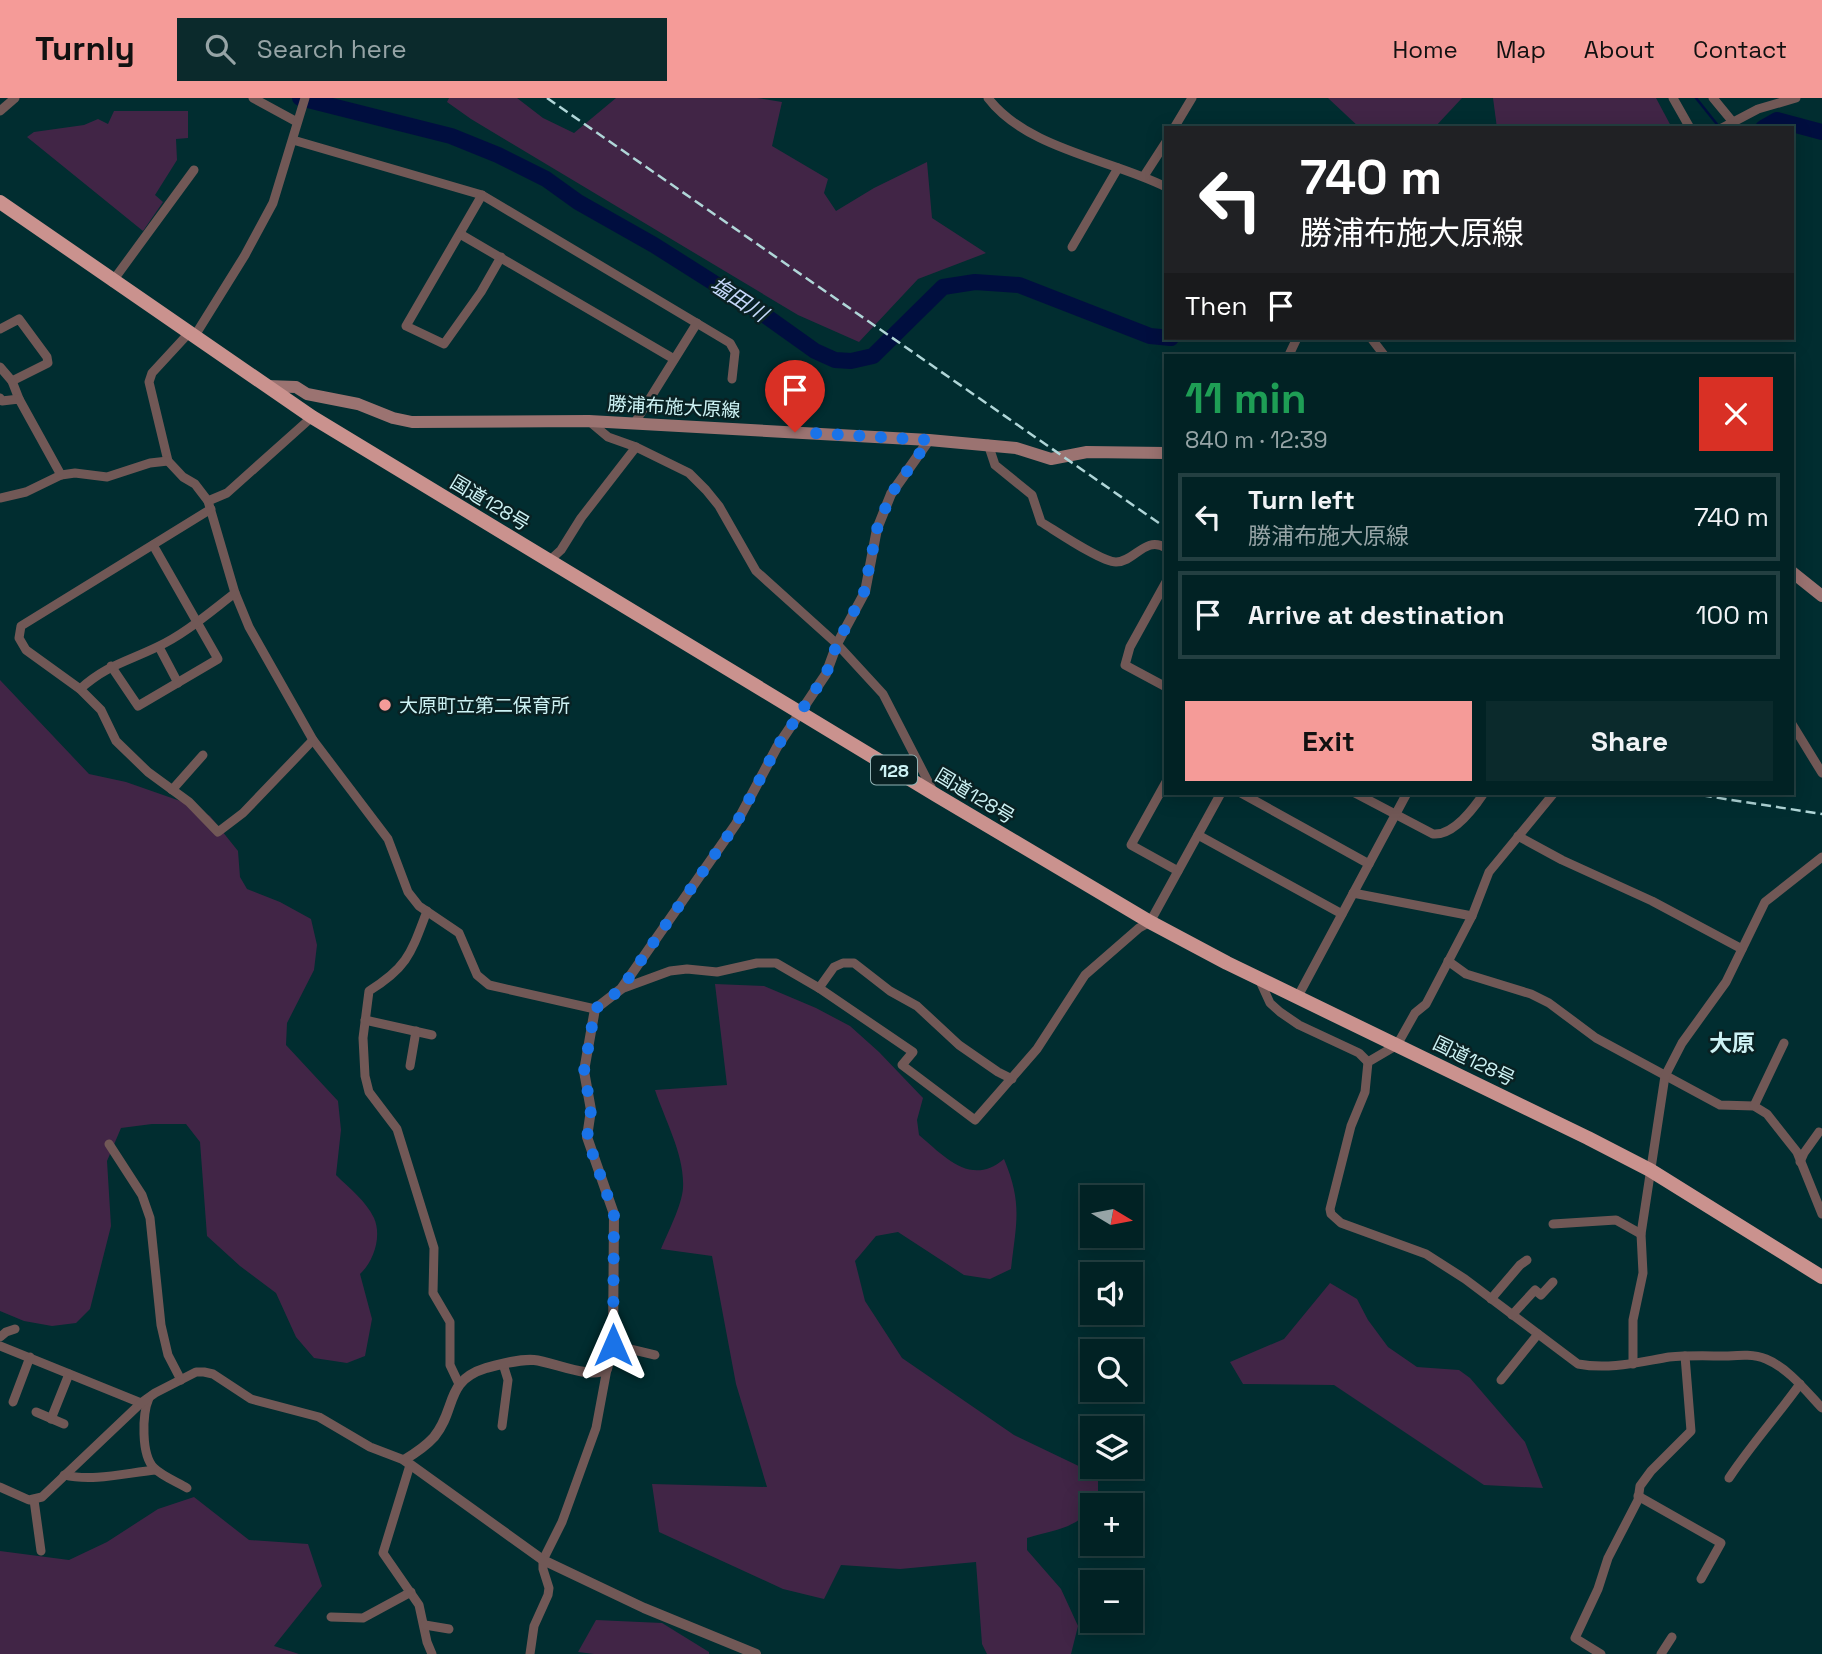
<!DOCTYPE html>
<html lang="en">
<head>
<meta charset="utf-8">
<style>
	:root { --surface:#012224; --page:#0b2a2c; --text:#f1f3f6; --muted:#96a4a6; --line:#233f41; --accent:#f59b98 }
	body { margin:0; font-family:"Space Grotesk","Noto Sans JP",sans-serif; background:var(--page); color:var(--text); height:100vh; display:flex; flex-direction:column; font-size:26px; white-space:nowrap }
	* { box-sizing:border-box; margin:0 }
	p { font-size:23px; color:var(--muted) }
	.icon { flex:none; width:38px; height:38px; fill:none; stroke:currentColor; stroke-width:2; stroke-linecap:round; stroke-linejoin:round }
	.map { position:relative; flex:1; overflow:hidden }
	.sheet { position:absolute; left:1164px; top:256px; width:630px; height:441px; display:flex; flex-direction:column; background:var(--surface); border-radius:0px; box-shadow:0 4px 18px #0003,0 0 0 2px var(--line) }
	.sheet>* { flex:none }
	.guide { position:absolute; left:1164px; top:28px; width:630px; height:214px; border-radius:0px; box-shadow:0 4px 18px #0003,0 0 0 2px var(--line); background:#202124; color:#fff; overflow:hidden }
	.needle { width:46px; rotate:100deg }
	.controls { position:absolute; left:1080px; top:1087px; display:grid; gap:14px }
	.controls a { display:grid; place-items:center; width:63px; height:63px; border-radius:0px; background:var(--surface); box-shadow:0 4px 18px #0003,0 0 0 2px var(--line); font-size:35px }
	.pin { position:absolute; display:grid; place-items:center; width:60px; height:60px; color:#fff; margin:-72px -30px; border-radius:50% 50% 50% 0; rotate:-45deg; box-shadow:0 0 7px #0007 }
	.pin .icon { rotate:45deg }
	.me { position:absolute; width:77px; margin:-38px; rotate:0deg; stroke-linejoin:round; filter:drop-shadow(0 0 5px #0008) }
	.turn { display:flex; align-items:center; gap:24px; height:147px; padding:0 21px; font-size:32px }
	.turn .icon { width:91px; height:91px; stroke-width:2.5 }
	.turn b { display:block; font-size:49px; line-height:60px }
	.then { display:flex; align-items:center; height:66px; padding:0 21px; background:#0003; gap:14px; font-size:26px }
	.round { display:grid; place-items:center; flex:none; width:74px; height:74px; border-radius:0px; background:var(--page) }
	.headline { display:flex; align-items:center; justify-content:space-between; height:119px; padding:0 21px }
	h1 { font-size:42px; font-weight:800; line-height:52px; color:#1e9e55 }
	.action { display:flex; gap:14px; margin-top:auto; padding:14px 21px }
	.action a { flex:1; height:80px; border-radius:0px; background:var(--accent); color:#111; font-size:28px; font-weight:800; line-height:80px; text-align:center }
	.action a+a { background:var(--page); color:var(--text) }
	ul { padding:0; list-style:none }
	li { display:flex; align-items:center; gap:21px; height:88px; margin:0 14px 10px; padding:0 7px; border:4px solid var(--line); border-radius:0px }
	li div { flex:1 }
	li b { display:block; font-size:26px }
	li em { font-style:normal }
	header { display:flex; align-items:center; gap:42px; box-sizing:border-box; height:98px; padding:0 35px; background:var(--accent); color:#111 }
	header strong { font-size:33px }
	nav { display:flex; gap:38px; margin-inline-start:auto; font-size:24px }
	.search { width:490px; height:63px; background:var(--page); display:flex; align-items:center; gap:18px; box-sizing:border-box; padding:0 24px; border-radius:0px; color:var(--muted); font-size:26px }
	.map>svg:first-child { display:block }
	.green { fill:#412546 }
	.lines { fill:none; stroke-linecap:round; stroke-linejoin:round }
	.stream { stroke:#000e3f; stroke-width:2.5 }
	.river { stroke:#000e3f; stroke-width:16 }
	.minor { stroke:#715856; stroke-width:9 }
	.tertiary { stroke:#715856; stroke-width:10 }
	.secondary { stroke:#9b7371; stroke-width:12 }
	.trunk { stroke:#ca928e; stroke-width:14 }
	.rail { stroke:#b0d6d8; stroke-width:2.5; stroke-dasharray:10 5; stroke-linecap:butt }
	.route { stroke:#1a73e8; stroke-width:12; stroke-dasharray:0 21.6 }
	.poi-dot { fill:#f59b98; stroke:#092123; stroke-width:2.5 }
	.labels { text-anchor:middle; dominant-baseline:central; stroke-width:5; stroke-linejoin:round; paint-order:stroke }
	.shield { fill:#092123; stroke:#92b3b5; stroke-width:2 }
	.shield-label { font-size:18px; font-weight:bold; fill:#cdf2f4 }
	.street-label { font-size:19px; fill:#cdf2f4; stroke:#092123 }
	.poi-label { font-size:19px; fill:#cdf2f4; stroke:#092123; text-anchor:start }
	.water-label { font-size:21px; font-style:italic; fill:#c6d8fa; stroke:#092123 }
	.quarter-label { font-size:23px; font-weight:bold; fill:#cdf2f4; stroke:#092123 }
</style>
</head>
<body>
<header>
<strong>Turnly</strong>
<div class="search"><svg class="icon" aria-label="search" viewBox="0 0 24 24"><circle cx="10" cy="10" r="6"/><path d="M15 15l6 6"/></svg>Search here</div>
<nav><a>Home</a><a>Map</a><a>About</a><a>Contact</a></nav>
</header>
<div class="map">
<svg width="1822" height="1556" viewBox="0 0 1822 1556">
	<rect width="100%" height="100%" fill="#012d30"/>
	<g class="green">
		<path d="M 449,0 L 517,0 L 543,20 L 574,35 L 616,0 L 757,0 L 782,4 L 772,48 L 828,81 L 824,95 L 836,113 L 874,90 L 927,64 L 932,120 L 986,155 L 918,181 L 859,244 L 798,217 L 471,21 L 447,4 Z"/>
		<path d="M 1328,0 L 1462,0 L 1434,30 L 1360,30 Z"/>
		<path d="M 1493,0 L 1656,0 L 1672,30 L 1497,30 Z"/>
		<path d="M 114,13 L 188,13 L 188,40 L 176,41 L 177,62 L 155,97 L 163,104 L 143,133 L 27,39 L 34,34 L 84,27 L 98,21 L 108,26 Z"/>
		<path d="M 0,582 L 89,676 L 126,684 L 186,705 L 210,718 L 238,753 L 240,779 L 247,791 L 280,804 L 311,821 L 317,847 L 314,872 L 287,925 L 286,947 L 338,1003 L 341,1032 L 336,1077 C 349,1090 366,1103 374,1120 C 382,1138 374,1163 360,1176 L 372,1221 L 365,1258 L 347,1265 L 314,1260 L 296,1239 L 276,1195 L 240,1168 L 207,1138 L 200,1044 L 186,1026 L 152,1026 L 121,1030 L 107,1063 L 111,1128 L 90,1211 L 76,1225 L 52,1228 L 24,1223 L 0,1213 Z"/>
		<path d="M 715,886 L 764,888 L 816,910 L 850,928 L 879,954 L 923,1000 L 917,1022 L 919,1037 C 945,1059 971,1089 1004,1061 C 1023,1106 1016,1125 1011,1171 L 990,1181 L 964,1177 L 898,1134 L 876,1138 L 855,1163 L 865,1203 L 902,1260 L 1014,1337 L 1087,1372 L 1098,1381 L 1098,1401 C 1079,1431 1060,1430 1027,1440 L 1027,1452 L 1061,1491 L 1078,1528 L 1071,1556 L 987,1556 L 982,1546 L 976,1464 L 900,1471 L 841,1467 L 824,1501 L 783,1491 L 659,1434 L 652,1386 L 767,1389 L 736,1286 L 712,1158 L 661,1151 C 668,1134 682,1107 683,1090 C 685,1058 665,1022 655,992 L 727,987 Z"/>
		<path d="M 1330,1185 L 1357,1201 L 1368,1222 L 1388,1249 L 1417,1269 L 1459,1272 L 1470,1280 L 1525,1344 L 1543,1390 L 1484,1387 L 1334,1287 L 1243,1286 L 1230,1264 L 1284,1241 Z"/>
		<path d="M 194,1399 L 249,1442 L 308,1446 L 322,1488 L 274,1548 L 299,1556 L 0,1556 L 0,1453 L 69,1462 L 107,1444 L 158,1411 Z"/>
		<path d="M 596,1522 L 662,1525 L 709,1554 L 709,1556 L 594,1556 L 578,1554 Z"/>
	</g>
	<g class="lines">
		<path class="stream" d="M 1696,0 L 1720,30"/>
		<g class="river">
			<path d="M 300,0 L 451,38 L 498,57 L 546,81 L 578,104 L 654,147 L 763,216 L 815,253 L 835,262 L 851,263 L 873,258 L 943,189 L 975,184 L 1019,187 L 1150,238 L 1171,240"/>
			<path d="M 1763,30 L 1777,22 L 1822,34"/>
		</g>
		<g class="minor">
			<path d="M 253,0 L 297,24"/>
			<path d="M 988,0 C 1027,51 1110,61 1166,89"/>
			<path d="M 1673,0 L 1690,30"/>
			<path d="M 1713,0 L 1732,23"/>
			<path d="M 0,13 L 15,0"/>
			<path d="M 1174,30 L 1192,0"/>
			<path d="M 1722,30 L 1758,11 L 1796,0"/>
			<path d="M 293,42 L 482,97 L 730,245 L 735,254 L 732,281"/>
			<path d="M 1144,78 L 1166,44"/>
			<path d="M 482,97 L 406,228 L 444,246 L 481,194 L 501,159"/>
			<path d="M 460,136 L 674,261"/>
			<path d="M 1072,149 L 1118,70"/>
			<path d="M 112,184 L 194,72"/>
			<path d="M 0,231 L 19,221 L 47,259 L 48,265 L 12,283"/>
			<path d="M 188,236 L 152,275 L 149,284 L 168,363 L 183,379 L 195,386 L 208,403 L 235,495 L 249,529 L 313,642 L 388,741 L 408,794 L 419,808 L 459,835 L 477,877 L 489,887 L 595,911"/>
			<path d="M 194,239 L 245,157 L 273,105 L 305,0"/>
			<path d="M 1371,240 L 1384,257"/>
			<path d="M 1289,257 L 1297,240"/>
			<path d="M 0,269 L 12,283 L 19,301"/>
			<path d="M 0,300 L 2,303 L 19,301 L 61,377"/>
			<path d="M 589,323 L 608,339 L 636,349 L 689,375 L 706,392 L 719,408 L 756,473 L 837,546 L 883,596 L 933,693"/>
			<path d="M 634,326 L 697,225"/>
			<path d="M 988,346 L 995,367 L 1032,397 L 1041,424 C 1056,433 1101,464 1116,464 C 1135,464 1145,437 1166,450"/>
			<path d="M 0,400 L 26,394 L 61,377 L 75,375 L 107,379 L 150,365 L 168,363"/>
			<path d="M 208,403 L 227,395 L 312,319"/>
			<path d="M 211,411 L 21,528 L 19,540 L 26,552 L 80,591 L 101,612 L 116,643 L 148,674 L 189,704 L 218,734 L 243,715 L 313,642"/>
			<path d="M 549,463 L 561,452 L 581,420 L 636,349"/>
			<path d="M 1166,484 L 1130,549 L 1125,567 L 1166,589"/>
			<path d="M 159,549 L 178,585"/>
			<path d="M 111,568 L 138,608 L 218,561 L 153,447"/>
			<path d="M 80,591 C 107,567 126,564 157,549 C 185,536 210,514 235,495"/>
			<path d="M 1792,626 L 1822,675"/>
			<path d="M 1166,684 L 1131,747 L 1178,773"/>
			<path d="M 172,692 L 203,657"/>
			<path d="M 1241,695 L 1369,766"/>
			<path d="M 1355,695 L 1433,736 C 1453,738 1474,710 1484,695"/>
			<path d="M 1554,695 L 1489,774 L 1472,818 L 1426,906 L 1415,915 L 1397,947 L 1368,964 L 1365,994 L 1351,1028 L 1330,1111 L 1331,1116 L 1341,1125 L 1426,1156 L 1465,1181 L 1578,1266 C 1609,1272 1639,1264 1669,1259 C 1689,1257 1709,1258 1728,1258 C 1741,1257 1754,1256 1766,1261 C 1788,1270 1806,1293 1822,1310"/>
			<path d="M 1198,737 L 1342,816"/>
			<path d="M 1518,738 L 1562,762 L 1652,803 L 1742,851"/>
			<path d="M 1353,795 L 1472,818"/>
			<path d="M 427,813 C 411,855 408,869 369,893 L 363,940 L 365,978 L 369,994 L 397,1031 L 434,1150 L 433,1195 L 450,1224 L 450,1267 L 459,1286"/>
			<path d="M 1448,863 L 1466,876 L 1531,896 L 1549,905 L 1596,940 L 1720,1007 L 1754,1008 L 1767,1016 L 1797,1054 L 1822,1116"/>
			<path d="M 1259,881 L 1270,905 L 1280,914 L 1299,927 L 1359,955 L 1368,964"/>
			<path d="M 819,890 L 834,869 L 843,865 L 854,865 L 890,893 L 917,908 L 959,947 L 998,974 L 1012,981"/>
			<path d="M 621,891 L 670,873 L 687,871 L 717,874 L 757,865 L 776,865 L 819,890 L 913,954 L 902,967 L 975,1022 L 1037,951 L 1085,877 L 1139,830 L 1150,824 L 1221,695"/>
			<path d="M 1297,900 L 1407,695"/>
			<path d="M 365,922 L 432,937"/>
			<path d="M 410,968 L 416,933"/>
			<path d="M 1754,1008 L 1784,945"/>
			<path d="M 109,1046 L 142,1097 L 150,1120 L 161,1227 L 168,1257 L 181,1282"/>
			<path d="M 1800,1064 L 1804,1055 L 1819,1034"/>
			<path d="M 1553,1126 L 1616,1122 L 1641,1136"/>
			<path d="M 1491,1201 L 1520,1167 L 1527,1162"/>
			<path d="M 1512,1217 L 1535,1192 L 1541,1197 L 1553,1184"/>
			<path d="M 0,1239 L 6,1234 L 15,1231"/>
			<path d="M 613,1247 L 655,1257"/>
			<path d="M 0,1248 L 141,1305"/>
			<path d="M 1633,1266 L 1633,1222 L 1643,1175 L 1641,1136 L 1665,978 L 1682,945 L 1726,884 L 1765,804 L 1822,759"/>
			<path d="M 1501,1282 L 1538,1236"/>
			<path d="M 149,1300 C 142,1316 141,1357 154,1370 C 162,1378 177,1384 187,1390"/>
			<path d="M 13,1304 L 30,1259"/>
			<path d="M 36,1314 L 64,1326"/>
			<path d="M 51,1321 L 69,1276"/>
			<path d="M 502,1328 L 508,1282 L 503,1266"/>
			<path d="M 410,1367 L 383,1455 L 419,1507 L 427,1544 L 432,1556"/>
			<path d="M 64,1377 C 93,1384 126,1375 155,1372"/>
			<path d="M 1729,1380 C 1751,1347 1777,1318 1800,1286"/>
			<path d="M 0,1389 L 29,1402 L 42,1399 L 141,1305 L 155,1295 L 196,1274 L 204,1274 L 213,1276 L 251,1301 L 319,1319 L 370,1349 L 404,1362"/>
			<path d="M 1638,1398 L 1721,1445 L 1701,1481"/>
			<path d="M 34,1402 L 41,1453"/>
			<path d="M 331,1519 L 363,1520 L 411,1494"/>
			<path d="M 425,1527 L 449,1531"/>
			<path d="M 530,1556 L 534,1528 L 548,1497 L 549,1490 L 543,1471 L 543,1462 L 562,1424 L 596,1330 L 607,1271"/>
			<path d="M 1601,1556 L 1575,1540 L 1598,1491 L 1608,1460 L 1638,1402 L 1640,1388 L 1651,1373 L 1691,1333 L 1685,1258"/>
			<path d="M 1661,1556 L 1672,1539"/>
		</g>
		<path class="tertiary" d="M 756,1556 L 644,1510 L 543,1462 L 404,1362 C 414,1356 426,1348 434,1339 C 457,1311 444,1283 486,1270 C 501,1266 519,1261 534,1262 C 554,1264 590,1282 607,1271 L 613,1247 L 614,1116 L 587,1039 L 591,1012 L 584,973 L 595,911 L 621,891 L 736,726 L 777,649 L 826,576 L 837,546 L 865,494 L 877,431 L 891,396 L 929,342"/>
		<g class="secondary">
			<path d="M 267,288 L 296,289 L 307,296 L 358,306 L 393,320 L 412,324 L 589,323 L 929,342 L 1016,350 L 1051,361 L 1087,354 L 1166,355"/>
			<path d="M 1792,474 L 1822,498"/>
		</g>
		<path class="trunk" d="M 0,104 L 312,319 L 936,697 L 1150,824 L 1227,865 L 1588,1040 L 1650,1072 L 1822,1179"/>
		<g class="rail">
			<path d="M 547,0 L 1166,430"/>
			<path d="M 1687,695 L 1822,716"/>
		</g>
	</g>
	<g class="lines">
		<path class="route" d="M 613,1247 L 614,1116 L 587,1040 L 591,1012 L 584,973 L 595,911 L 621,891 L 736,726 L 777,649 L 826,576 L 837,546 L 864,494 L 877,431 L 891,396 L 929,342 L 795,334"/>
	</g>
	<circle class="poi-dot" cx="385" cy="607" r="7"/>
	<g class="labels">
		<rect class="shield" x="871" y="657.5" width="46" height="29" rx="5"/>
		<g class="shield-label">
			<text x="894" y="672">128</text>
		</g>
		<g class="street-label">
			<text transform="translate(674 309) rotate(3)">勝浦布施大原線</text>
			<text transform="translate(490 405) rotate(31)">国道128号</text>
			<text transform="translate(975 698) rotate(31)">国道128号</text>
			<text transform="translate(1474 963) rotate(26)">国道128号</text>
		</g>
		<g class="poi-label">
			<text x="399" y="607">大原町立第二保育所</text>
		</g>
		<g class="water-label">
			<text transform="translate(739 201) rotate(33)">塩田川</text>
		</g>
		<g class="quarter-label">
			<text x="1732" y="945">大原</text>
		</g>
	</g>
</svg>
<div class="controls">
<a><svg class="needle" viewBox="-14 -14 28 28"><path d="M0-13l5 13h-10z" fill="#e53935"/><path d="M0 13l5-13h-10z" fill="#96a4a6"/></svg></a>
<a><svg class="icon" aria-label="sound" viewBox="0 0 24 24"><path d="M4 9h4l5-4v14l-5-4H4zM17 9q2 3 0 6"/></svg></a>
<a><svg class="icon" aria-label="search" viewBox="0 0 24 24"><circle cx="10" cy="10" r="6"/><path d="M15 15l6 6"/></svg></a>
<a><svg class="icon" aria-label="layers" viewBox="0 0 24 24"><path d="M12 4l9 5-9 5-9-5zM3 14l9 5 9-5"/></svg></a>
<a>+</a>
<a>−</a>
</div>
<div class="pin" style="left:795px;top:334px;background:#d93025"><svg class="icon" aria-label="arrive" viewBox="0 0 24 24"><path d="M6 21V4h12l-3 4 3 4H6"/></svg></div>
<svg class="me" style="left:613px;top:1247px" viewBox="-20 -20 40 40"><path d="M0-17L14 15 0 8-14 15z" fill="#1a73e8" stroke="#fff" stroke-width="4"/></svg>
<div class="guide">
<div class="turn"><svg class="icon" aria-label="left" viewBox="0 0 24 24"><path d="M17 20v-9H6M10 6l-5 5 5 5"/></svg><div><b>740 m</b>勝浦布施大原線</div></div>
<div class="then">Then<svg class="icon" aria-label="arrive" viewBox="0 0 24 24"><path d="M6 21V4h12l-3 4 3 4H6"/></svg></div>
</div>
<section class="sheet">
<div class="headline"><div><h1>11 min</h1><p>840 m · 12:39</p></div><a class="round" style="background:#d93025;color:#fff"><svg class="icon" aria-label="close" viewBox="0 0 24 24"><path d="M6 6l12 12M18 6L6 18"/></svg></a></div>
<ul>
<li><svg class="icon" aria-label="left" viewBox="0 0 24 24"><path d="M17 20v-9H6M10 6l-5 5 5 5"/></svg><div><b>Turn left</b><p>勝浦布施大原線</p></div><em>740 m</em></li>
<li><svg class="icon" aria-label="arrive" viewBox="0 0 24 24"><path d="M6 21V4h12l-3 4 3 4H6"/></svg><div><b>Arrive at destination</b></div><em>100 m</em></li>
</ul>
<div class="action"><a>Exit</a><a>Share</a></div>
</section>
</div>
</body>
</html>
